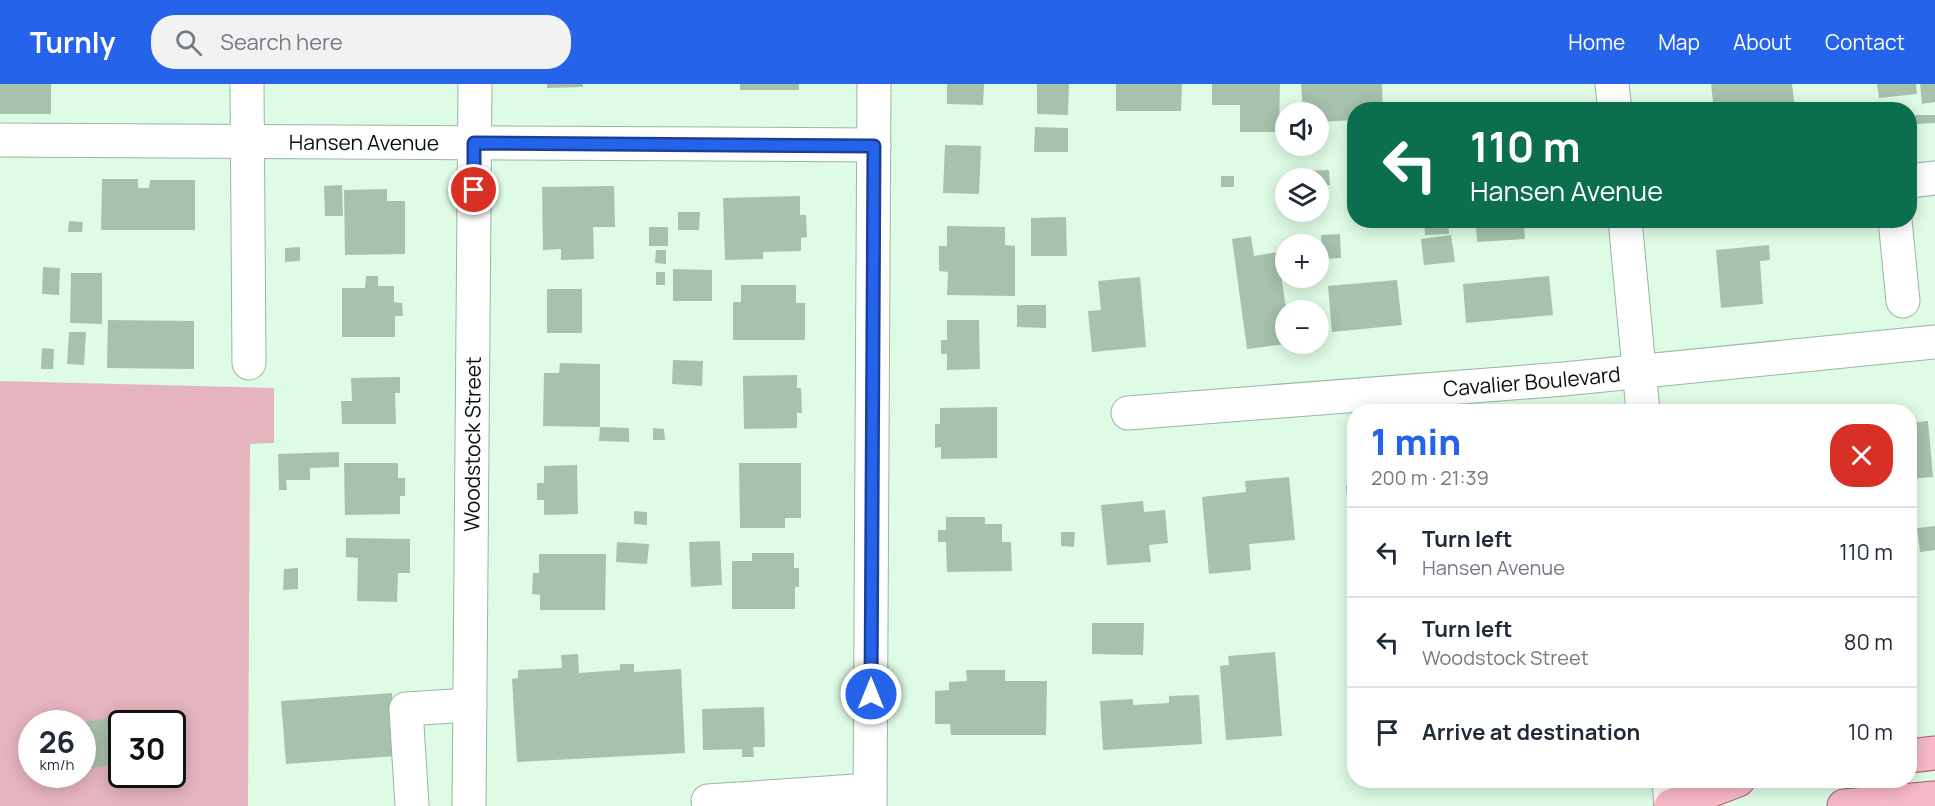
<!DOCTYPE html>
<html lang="en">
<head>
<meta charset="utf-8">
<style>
	:root { --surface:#fff; --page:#f2f2f3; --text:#1f2937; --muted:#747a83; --line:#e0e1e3; --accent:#2563eb }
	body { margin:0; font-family:Manrope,sans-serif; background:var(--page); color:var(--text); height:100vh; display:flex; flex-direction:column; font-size:22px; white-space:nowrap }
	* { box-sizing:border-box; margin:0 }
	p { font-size:20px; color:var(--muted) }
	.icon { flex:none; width:33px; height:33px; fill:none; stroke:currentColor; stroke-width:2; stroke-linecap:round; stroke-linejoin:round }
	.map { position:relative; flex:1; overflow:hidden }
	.details { position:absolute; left:1347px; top:320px; width:570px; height:384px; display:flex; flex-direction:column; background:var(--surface); border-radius:24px; box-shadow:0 3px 15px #0003 }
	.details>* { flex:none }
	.guide { position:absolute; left:1347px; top:18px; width:570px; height:126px; border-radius:24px; box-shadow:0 3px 15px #0003; background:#0b6e4f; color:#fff; overflow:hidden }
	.fabs { position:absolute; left:1275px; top:18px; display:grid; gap:12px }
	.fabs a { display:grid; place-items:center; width:54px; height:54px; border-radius:50%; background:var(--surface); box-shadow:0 3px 15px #0003; font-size:30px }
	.speed { position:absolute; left:18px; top:626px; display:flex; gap:12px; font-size:30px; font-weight:700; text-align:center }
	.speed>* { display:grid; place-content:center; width:78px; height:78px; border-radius:50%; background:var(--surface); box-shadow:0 3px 15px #0003; line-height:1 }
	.speed small { font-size:15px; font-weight:400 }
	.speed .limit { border:3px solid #111; border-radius:9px; background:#fff; color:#111 }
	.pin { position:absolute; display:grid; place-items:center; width:51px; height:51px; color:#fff; margin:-26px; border:3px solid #fff; border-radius:50%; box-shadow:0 2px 6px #0007 }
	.me { position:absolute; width:66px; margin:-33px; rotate:0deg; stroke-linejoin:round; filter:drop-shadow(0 0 4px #0008) }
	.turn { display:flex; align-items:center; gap:21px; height:126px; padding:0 24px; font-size:27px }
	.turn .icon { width:78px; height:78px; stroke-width:2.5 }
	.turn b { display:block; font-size:42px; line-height:51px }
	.round { display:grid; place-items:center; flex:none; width:63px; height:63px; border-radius:24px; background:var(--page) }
	.head { display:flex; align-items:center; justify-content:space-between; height:102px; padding:0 24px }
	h1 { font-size:36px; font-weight:800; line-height:45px; color:var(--accent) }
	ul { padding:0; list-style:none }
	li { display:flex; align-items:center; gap:18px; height:90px; padding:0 24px; border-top:2px solid var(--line) }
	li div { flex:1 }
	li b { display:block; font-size:22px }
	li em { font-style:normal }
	header { display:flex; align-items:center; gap:36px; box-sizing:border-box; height:84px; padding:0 30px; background:var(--accent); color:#fff }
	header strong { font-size:28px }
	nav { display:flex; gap:33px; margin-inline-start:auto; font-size:21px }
	.search { width:420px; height:54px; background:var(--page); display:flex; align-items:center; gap:15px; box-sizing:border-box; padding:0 21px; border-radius:24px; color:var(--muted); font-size:22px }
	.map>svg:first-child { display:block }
	.green { fill:#e6b4be; fill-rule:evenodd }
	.building { fill:#a6c2ac }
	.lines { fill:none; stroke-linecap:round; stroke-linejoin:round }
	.minor-casing { stroke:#9ab6a1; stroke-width:35 }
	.major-casing { stroke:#a05e6d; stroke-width:35 }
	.minor { stroke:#fff; stroke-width:33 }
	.major { stroke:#f8b8c8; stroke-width:33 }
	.route-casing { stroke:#184099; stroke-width:15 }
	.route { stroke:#2563eb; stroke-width:10 }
	.labels { text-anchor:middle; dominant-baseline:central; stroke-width:6; stroke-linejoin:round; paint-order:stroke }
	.street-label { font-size:21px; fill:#07110a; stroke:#fff }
</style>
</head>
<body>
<header>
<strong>Turnly</strong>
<div class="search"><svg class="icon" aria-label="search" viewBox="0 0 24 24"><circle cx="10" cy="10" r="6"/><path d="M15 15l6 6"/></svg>Search here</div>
<nav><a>Home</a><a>Map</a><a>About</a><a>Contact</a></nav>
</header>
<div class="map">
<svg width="1935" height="722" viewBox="0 0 1935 722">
	<rect width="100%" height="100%" fill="#defbe5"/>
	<path class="green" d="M 0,297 L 274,304 L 274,359 L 250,360 L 248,722 L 0,722 ZM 32,639 L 82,639 L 82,690 L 32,690 ZM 122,639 L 172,639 L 172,690 L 122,690 Z"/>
	<g class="building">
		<rect x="0" y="0" width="51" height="30"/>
		<path d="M 547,0 L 583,0 L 583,3 L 547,4 Z"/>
		<rect x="740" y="0" width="59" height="6"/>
		<path d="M 947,0 L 984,0 L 983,21 L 947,20 Z"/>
		<path d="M 1037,0 L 1069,0 L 1068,31 L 1037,30 Z"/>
		<path d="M 1116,0 L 1182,0 L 1181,27 L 1116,27 Z"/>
		<path d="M 1212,0 L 1280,0 L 1279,48 L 1240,48 L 1240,21 L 1212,21 Z"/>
		<path d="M 1301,0 L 1382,0 L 1383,26 L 1354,26 L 1354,36 L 1318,38 L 1318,28 L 1303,28 Z"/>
		<path d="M 1711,0 L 1792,0 L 1795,26 L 1714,26 Z"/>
		<path d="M 1877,0 L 1916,0 L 1917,10 L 1879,14 Z"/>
		<path d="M 1920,0 L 1935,0 L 1935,18 L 1922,20 Z"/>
		<path d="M 1915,31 L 1935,31 L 1935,39 L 1916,40 Z"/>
		<path d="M 1035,43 L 1068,44 L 1068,68 L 1034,68 Z"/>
		<path d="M 945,61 L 981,62 L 979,110 L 943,109 Z"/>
		<path d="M 1329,86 L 1330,101 L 1318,102 L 1318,94 L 1305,94 L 1304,87 Z"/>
		<rect x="1221" y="92" width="13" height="11"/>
		<path d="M 102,95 L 138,95 L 138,104 L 149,104 L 150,96 L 195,96 L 195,146 L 101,146 Z"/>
		<path d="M 342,101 L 343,132 L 325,132 L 324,102 Z"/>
		<path d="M 614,102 L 615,143 L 593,143 L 594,175 L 561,176 L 561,165 L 543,166 L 542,103 Z"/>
		<path d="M 387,105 L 387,117 L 405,117 L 405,170 L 345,171 L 344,106 Z"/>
		<path d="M 800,112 L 800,131 L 806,131 L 807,153 L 801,154 L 801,167 L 763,168 L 763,175 L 725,176 L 723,114 Z"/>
		<path d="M 678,128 L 700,128 L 699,146 L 678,146 Z"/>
		<path d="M 1066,133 L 1067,172 L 1031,172 L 1031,134 Z"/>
		<path d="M 1424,136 L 1448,136 L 1449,150 L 1425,151 Z"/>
		<path d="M 1483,136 L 1524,136 L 1525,155 L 1477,158 L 1476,143 L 1484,142 Z"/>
		<path d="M 69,137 L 83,138 L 82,148 L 68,148 Z"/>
		<path d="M 947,142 L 1005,143 L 1005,161 L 1015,162 L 1015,212 L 947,211 L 948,188 L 939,187 L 939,162 L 947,162 Z"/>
		<rect x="649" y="143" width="19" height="19"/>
		<path d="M 1340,150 L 1341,174 L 1323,175 L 1321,151 Z"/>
		<path d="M 1451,151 L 1455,178 L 1424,181 L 1421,155 Z"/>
		<path d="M 1251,152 L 1254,172 L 1278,168 L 1286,226 L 1286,260 L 1247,265 L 1232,155 Z"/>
		<path d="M 1769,161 L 1770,176 L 1760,177 L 1763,220 L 1721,224 L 1716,166 Z"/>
		<path d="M 300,163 L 300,177 L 285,178 L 285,164 Z"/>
		<path d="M 656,166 L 666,166 L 666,180 L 655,179 Z"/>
		<path d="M 43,183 L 60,184 L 59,211 L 42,210 Z"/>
		<path d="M 673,185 L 712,186 L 712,217 L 673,217 Z"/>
		<rect x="656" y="188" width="9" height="13"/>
		<path d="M 71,189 L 102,189 L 102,240 L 70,239 Z"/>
		<path d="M 366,192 L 378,192 L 378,202 L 394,202 L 394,218 L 402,219 L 403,232 L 395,232 L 395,253 L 342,253 L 342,204 L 365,204 Z"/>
		<path d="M 1549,192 L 1553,231 L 1466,239 L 1463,200 Z"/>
		<path d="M 1140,193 L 1146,263 L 1092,268 L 1088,227 L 1101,226 L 1098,197 Z"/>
		<path d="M 1397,196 L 1402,241 L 1332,248 L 1328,202 Z"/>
		<path d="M 741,201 L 796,201 L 796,219 L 805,219 L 805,256 L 733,256 L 733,218 L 741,218 Z"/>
		<rect x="547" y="205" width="35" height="44"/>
		<path d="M 1017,221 L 1046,221 L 1046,244 L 1017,243 Z"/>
		<path d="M 108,236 L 194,237 L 194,285 L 107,284 Z"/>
		<path d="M 947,236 L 979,236 L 980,285 L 947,286 L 947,270 L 941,270 L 941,256 L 947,256 Z"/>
		<path d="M 69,248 L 86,248 L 84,281 L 67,280 Z"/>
		<path d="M 42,264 L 54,265 L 53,285 L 41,285 Z"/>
		<path d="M 673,276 L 703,277 L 702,302 L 672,300 Z"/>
		<path d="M 560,279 L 600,280 L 600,343 L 543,342 L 544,289 L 559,289 Z"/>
		<path d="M 797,291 L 797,304 L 801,304 L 802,329 L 797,329 L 797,344 L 744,345 L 743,292 Z"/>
		<path d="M 400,293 L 400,309 L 395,309 L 396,340 L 342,340 L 341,317 L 352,317 L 351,294 Z"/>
		<path d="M 997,323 L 997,374 L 941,375 L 941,363 L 935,364 L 935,340 L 940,340 L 940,324 Z"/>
		<path d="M 1928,337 L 1933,393 L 1910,395 L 1910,339 Z"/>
		<path d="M 600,343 L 629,344 L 629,358 L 599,357 Z"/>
		<path d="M 653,344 L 664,345 L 665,356 L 653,356 Z"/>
		<path d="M 339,368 L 339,383 L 310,384 L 310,396 L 286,396 L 287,406 L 279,406 L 278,370 Z"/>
		<path d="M 344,379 L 398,379 L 398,394 L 405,394 L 405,412 L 400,412 L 400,430 L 345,431 Z"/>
		<path d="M 739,379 L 801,379 L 801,434 L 785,434 L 785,444 L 740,444 Z"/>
		<path d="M 577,381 L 578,430 L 544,431 L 544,416 L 537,416 L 537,399 L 544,399 L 544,382 Z"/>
		<path d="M 1289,393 L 1295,456 L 1249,460 L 1251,486 L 1209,490 L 1202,413 L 1246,408 L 1245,397 Z"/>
		<path d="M 1354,401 L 1354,457 L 1351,457 L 1346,402 Z"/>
		<path d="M 1143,417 L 1144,428 L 1165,426 L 1168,459 L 1149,461 L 1151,478 L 1107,481 L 1101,421 Z"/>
		<path d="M 634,427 L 647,428 L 647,441 L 634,440 Z"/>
		<path d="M 946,433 L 985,433 L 985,440 L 1002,440 L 1002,458 L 1011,458 L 1012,487 L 947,488 L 946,458 L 938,458 L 938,446 L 946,446 Z"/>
		<path d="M 1935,442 L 1935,466 L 1920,468 L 1917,444 Z"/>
		<path d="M 1061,448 L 1075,448 L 1074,463 L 1061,462 Z"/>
		<path d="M 346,454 L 410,455 L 410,489 L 398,489 L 397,518 L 357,517 L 358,474 L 346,473 Z"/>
		<path d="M 720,457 L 722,501 L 691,503 L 689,458 Z"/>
		<path d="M 617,458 L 649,460 L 647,480 L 616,478 Z"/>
		<path d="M 752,469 L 794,469 L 794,484 L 799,484 L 799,503 L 795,503 L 795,525 L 732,525 L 732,477 L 752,477 Z"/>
		<path d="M 539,470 L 606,470 L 605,526 L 540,526 L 540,511 L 532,510 L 533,489 L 539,489 Z"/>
		<path d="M 298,484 L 298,505 L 283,506 L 284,485 Z"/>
		<path d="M 1092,539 L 1144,539 L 1143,571 L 1092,570 Z"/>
		<path d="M 1275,568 L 1282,652 L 1226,656 L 1220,582 L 1229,581 L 1228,572 Z"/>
		<path d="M 578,570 L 579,589 L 620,586 L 620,580 L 634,580 L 634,588 L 681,585 L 685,669 L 517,678 L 512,595 L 518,594 L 518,586 L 562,584 L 561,571 Z"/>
		<path d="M 966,586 L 1005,586 L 1005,597 L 1047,597 L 1046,651 L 951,651 L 950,640 L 935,640 L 935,607 L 949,606 L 949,598 L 967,597 Z"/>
		<path d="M 392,609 L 396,672 L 286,680 L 281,617 Z"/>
		<path d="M 1199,611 L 1202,660 L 1103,666 L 1100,617 L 1133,615 L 1133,621 L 1169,619 L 1169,612 Z"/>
		<path d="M 764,623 L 765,663 L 753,663 L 754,673 L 742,673 L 742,665 L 703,666 L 702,625 Z"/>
		<path d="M 173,627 L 179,675 L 172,676 L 172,639 L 122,639 L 122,690 L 138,691 L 117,694 L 116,681 L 91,684 L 86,637 Z"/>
	</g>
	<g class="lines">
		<g class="minor-casing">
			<g id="minor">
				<path d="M 247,0 L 249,279"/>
				<path d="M 1612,0 L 1615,26"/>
				<path id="s1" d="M 0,56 L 874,61"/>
				<path d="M 1910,97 L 1935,94"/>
				<path d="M 1625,136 L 1643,327"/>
				<path d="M 1895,136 L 1903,217"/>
				<path id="s2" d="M 1128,329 L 1564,295 L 1935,258"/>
				<path d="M 1669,696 L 1671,722"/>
				<path d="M 708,717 L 870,706"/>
				<path d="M 412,722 L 406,625 L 470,621"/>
				<path id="s3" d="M 469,722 L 475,0"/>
				<path d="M 870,722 L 874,0"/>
			</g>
		</g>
		<g class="major-casing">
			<g id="major">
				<path d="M 1910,672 L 1935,669"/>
				<path d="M 1671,722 L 1738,696"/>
				<path d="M 1844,722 L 1935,714"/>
			</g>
		</g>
		<use href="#minor" class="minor"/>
		<use href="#major" class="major"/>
	</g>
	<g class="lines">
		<g class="route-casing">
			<path id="route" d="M 474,106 L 474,59 L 874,62 L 871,610"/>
		</g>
		<use href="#route" class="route"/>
	</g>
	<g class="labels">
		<g class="street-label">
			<text stroke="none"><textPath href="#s1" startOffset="364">Hansen Avenue</textPath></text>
			<text stroke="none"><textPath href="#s2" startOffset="405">Cavalier Boulevard</textPath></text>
			<text stroke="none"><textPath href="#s3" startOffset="362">Woodstock Street</textPath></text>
		</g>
	</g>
</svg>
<div class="fabs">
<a><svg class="icon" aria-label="sound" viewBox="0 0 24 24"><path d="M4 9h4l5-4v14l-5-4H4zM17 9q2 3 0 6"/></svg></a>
<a><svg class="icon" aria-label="layers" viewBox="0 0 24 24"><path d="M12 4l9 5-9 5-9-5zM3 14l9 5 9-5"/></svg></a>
<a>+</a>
<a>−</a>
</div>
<div class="speed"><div>26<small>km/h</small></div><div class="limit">30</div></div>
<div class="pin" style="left:474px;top:106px;background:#d93025"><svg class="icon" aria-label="arrive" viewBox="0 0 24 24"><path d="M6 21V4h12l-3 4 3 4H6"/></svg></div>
<svg class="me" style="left:871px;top:610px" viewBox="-20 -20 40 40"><circle r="17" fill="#2563eb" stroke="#fff" stroke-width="3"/><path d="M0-11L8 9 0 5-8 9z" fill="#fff"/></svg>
<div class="guide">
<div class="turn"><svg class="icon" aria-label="left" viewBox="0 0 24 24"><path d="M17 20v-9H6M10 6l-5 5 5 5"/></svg><div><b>110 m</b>Hansen Avenue</div></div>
</div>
<section class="details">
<div class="head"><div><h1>1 min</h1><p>200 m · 21:39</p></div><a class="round" style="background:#d93025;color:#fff"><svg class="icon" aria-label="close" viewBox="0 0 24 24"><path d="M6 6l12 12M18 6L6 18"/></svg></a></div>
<ul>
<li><svg class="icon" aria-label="left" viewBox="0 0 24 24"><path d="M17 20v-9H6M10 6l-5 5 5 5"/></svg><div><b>Turn left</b><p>Hansen Avenue</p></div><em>110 m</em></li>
<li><svg class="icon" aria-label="left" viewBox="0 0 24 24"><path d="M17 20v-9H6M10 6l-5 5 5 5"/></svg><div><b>Turn left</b><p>Woodstock Street</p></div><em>80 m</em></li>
<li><svg class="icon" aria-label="arrive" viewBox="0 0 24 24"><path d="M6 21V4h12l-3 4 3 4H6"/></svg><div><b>Arrive at destination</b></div><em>10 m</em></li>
</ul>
</section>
</div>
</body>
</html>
